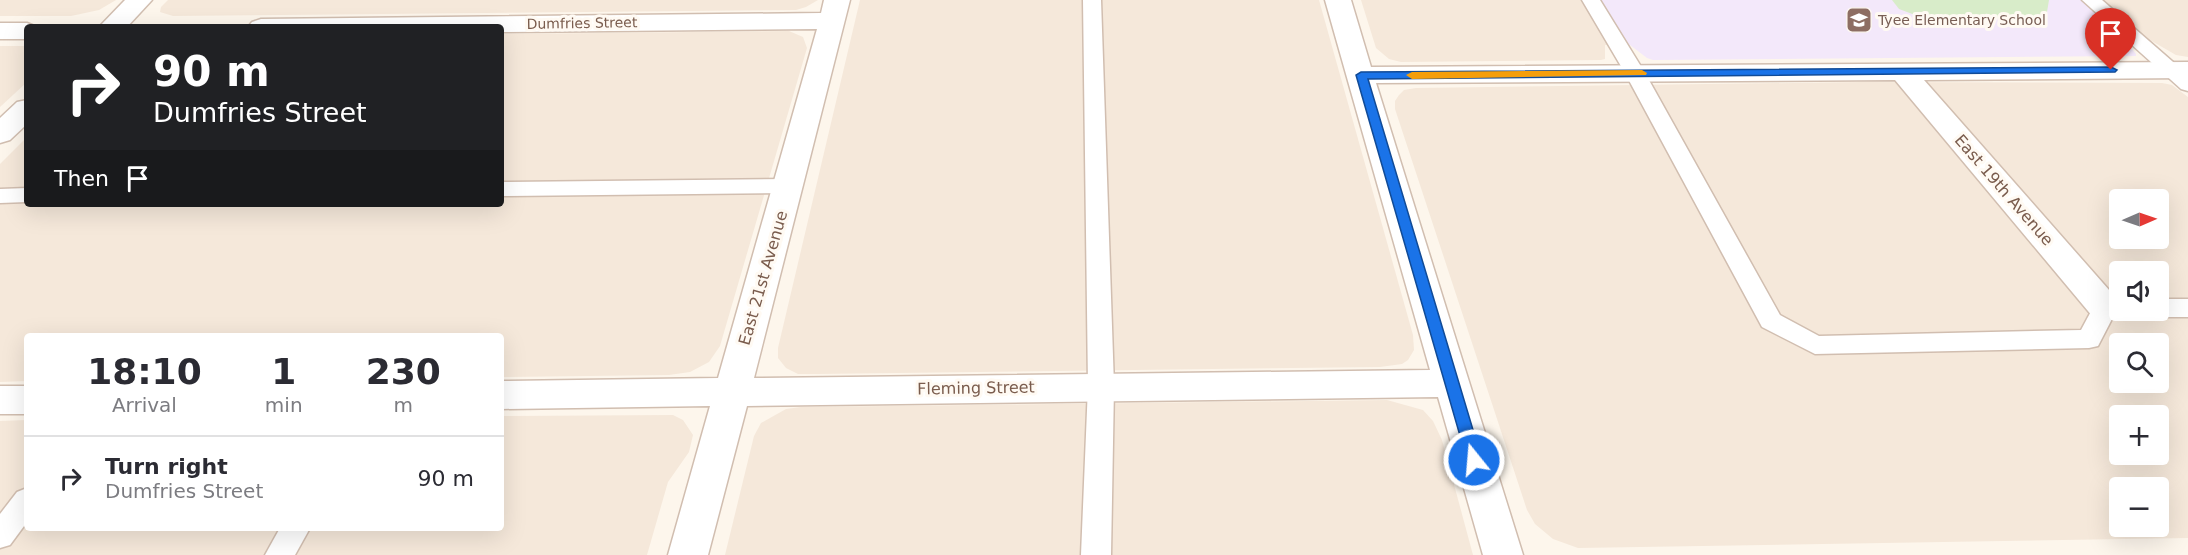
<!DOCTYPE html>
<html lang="en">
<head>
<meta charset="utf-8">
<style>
	:root { --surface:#fff; --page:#f2f2f3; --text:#2b2b33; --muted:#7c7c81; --line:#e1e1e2 }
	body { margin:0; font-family:"DejaVu Sans",sans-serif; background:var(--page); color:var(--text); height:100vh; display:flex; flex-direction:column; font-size:22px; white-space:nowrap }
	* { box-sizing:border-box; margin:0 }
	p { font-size:20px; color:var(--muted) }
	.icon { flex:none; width:33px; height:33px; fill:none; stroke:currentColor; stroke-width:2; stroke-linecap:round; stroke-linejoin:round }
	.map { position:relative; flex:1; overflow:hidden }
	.panel { position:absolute; left:24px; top:333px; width:480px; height:198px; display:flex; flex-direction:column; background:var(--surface); border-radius:6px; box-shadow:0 6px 24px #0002 }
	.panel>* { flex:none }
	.top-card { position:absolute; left:24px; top:24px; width:480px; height:183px; border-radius:6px; box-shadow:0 6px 24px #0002; background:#202124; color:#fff; overflow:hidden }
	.needle { width:39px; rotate:88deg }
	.fabs { position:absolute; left:2109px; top:189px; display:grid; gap:12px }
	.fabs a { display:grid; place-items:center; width:60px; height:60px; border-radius:6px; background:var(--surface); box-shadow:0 6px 24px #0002; font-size:30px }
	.pin { position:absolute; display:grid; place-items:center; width:51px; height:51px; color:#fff; margin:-62px -26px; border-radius:50% 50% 50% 0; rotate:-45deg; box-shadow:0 0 6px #0007 }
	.pin .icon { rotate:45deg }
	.me { position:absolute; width:66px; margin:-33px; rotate:343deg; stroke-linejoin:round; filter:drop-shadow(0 0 4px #0008) }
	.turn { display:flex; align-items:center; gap:21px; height:126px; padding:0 30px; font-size:27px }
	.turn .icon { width:78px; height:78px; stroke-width:2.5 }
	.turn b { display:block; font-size:42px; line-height:51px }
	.then { display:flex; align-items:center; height:57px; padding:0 30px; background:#0003; gap:12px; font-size:22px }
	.eta { display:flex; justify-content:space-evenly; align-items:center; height:102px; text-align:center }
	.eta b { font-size:36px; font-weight:700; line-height:42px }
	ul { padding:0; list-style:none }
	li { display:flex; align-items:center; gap:18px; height:84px; padding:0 30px; border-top:2px solid var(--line) }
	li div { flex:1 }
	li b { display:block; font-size:22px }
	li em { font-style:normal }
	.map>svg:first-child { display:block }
	.residential { fill:#f5e8da; fill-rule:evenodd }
	.education { fill:#f3e8fa }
	.green { fill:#d8ecc9 }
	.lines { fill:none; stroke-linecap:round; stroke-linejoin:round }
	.service-casing { stroke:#d1beb0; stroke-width:3 }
	.minor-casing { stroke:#d1beb0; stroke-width:3 }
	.service { fill:#fff; fill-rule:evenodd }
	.minor { fill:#fff; fill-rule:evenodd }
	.route { fill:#1a73e8; stroke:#114b97; stroke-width:1.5 }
	.slow { fill:#f59e0b }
	.labels { text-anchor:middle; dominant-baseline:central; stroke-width:6; stroke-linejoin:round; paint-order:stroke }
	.far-education-label { font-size:14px; fill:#785e54; stroke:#fffaf3; text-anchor:start }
	.far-street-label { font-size:14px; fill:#7a5c4d; stroke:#fffaf3 }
	.street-label { font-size:16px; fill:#7a5c4d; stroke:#fffaf3 }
</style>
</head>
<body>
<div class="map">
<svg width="2188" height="555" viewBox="0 0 2188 555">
	<rect width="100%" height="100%" fill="#fdf6ec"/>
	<g class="residential">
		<path d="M 0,0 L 116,0 L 99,10 L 71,16 L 0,16 Z"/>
		<path d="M 168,0 L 818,0 L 806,7 L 796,10 L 173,16 L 160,12 L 161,7 Z"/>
		<path d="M 860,0 L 1319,0 L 1413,335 L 1414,350 L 1408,360 L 1402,364 L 1380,367 L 818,374 L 798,374 L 786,368 L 778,358 L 778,348 Z"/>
		<path d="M 1361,0 L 1590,0 L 1618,45 L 1605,45 L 1605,59 L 1601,60 L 1401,62 L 1389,59 L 1376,48 Z"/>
		<path d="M 2091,0 L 2188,0 L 2188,57 L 2176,55 L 2150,40 L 2137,40 Z"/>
		<path d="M 789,31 L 803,37 L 807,48 L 720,346 L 709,362 L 690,372 L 669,375 L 501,377 L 501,336 L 27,336 L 27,381 L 0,382 L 0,164 L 27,137 L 27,204 L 501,204 L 501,34 Z"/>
		<path d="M 0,46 L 27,46 L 27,82 L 0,107 Z"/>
		<path d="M 1862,82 L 2162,83 L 2172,85 L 2188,97 L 2188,538 L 1578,548 L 1553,539 L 1535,524 L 1527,510 L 1395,109 L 1395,101 L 1399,95 L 1404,90 L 1416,88 ZM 2120,200 L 2158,200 L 2158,238 L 2120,238 ZM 2120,272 L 2158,272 L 2158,310 L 2120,310 ZM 2120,344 L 2158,344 L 2158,382 L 2120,382 ZM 2120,416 L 2158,416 L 2158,454 L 2120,454 ZM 2120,488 L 2158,488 L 2158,526 L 2120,526 Z"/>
		<path d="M 1387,400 L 1423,410 L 1433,421 L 1442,440 L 1473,555 L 725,555 L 754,436 L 761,423 L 786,409 L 801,407 Z"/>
		<path d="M 673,415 L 683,420 L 693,435 L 689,452 L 668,482 L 647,555 L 0,555 L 0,421 L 27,420 L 27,528 L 501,528 L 501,416 Z"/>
	</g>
	<path class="education" d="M 1593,0 L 2091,0 L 2136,54 L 2136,56 L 1653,60 L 1647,58 L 1630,45 L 1618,45 Z"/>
	<path class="green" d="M 1892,0 L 2049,0 L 2046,18 L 1923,18 L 1899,9 Z"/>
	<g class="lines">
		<g class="service-casing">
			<g id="service">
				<path d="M 1083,0 L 1101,0 L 1114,386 L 1111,555 L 1081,555 L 1088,386 Z"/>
				<path d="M 1582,0 L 1600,0 L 1645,73 L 1780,315 L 1819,336 L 2081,330 L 2096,302 L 2120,299 L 2120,310 L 2131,310 L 2129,314 L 2113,317 L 2098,346 L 2089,348 L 1815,354 L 1762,327 L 1625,73 Z"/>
				<path d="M 2082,0 L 2102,0 L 2188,75 L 2188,91 L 2181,89 Z"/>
				<path d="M 789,179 L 797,181 L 800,186 L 797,191 L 789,193 L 501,196 L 501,182 Z"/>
				<path d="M 27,188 L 27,202 L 0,203 L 0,189 Z"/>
				<path d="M 2158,299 L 2188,299 L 2188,317 L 2158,317 L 2149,314 L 2147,310 L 2158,310 Z"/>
				<path d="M 27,488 L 27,522 L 10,545 L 0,548 L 0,514 L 17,492 Z"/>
				<path d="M 280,528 L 310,528 L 295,555 L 265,555 Z"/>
			</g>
		</g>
		<g class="minor-casing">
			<g id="minor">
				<path d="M 125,0 L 152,0 L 127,27 L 99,27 Z"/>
				<path d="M 824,0 L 850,0 L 754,378 L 1430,370 L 1325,0 L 1351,0 L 1371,67 L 2188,62 L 2188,78 L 1924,80 L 2117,299 L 2120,310 L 2117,317 L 2105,320 L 2093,317 L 1895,80 L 1376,83 L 1523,555 L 1483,555 L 1438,397 L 747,406 L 708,555 L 668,555 L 710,406 L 501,409 L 501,381 L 718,378 L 817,29 L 501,32 L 501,27 L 248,27 L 252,22 L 261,19 L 821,13 Z"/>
				<path d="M 0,23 L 27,23 L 37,27 L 27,27 L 27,39 L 0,39 Z"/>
				<path d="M 27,100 L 27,124 L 10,140 L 0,143 L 0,118 L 17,102 Z"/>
				<rect x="0" y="386" width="27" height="28"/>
			</g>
		</g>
		<use href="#service" class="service"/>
		<use href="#minor" class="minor"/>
	</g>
	<path class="route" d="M 2111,67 L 2117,70 L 2115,72 L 1368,79 L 1482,460 L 1480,464 L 1474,466 L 1469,464 L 1467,460 L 1356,75 L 1361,72 Z"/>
	<path class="slow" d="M 1642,70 L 1647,73 L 1646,75 L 1412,79 L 1406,75 L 1412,72 Z"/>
	<defs>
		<g id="school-square" transform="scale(1.35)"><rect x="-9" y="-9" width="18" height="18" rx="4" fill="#8d6e63" stroke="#fffaf3"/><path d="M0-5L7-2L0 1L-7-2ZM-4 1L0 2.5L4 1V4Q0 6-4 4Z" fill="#fff"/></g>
	</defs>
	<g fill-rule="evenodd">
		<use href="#school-square" x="1859" y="20"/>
	</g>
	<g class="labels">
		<g class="far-education-label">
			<text x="1878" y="20">Tyee Elementary School</text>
		</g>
		<g class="far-street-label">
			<text transform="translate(582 23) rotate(-1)">Dumfries Street</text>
		</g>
		<g class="street-label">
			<text transform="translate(2004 190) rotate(49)">East 19th Avenue</text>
			<text transform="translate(763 278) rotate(-74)">East 21st Avenue</text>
			<text transform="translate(976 388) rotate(-1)">Fleming Street</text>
		</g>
	</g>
</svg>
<div class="fabs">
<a><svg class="needle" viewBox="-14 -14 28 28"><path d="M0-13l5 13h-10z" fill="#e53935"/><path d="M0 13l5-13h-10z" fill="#7c7c81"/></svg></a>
<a><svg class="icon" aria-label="sound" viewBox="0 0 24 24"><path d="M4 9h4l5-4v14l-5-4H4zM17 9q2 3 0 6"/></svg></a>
<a><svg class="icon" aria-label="search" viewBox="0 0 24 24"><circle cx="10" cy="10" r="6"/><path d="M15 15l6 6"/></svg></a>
<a>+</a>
<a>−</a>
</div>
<div class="pin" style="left:2111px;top:70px;background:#d93025"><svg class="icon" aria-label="arrive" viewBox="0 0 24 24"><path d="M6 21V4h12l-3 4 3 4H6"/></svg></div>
<svg class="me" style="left:1474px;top:460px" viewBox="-20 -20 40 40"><circle r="17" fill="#1a73e8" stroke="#fff" stroke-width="3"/><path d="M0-11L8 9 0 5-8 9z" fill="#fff"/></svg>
<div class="top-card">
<div class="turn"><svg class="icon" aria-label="right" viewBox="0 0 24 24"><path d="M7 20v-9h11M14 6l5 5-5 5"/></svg><div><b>90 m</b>Dumfries Street</div></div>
<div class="then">Then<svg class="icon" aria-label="arrive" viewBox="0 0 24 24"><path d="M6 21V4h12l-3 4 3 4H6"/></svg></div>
</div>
<section class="panel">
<div class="eta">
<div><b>18:10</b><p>Arrival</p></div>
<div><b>1</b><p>min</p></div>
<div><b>230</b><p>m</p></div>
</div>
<ul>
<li><svg class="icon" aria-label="right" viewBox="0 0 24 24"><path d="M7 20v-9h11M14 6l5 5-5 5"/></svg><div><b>Turn right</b><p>Dumfries Street</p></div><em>90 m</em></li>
</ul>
</section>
</div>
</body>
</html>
